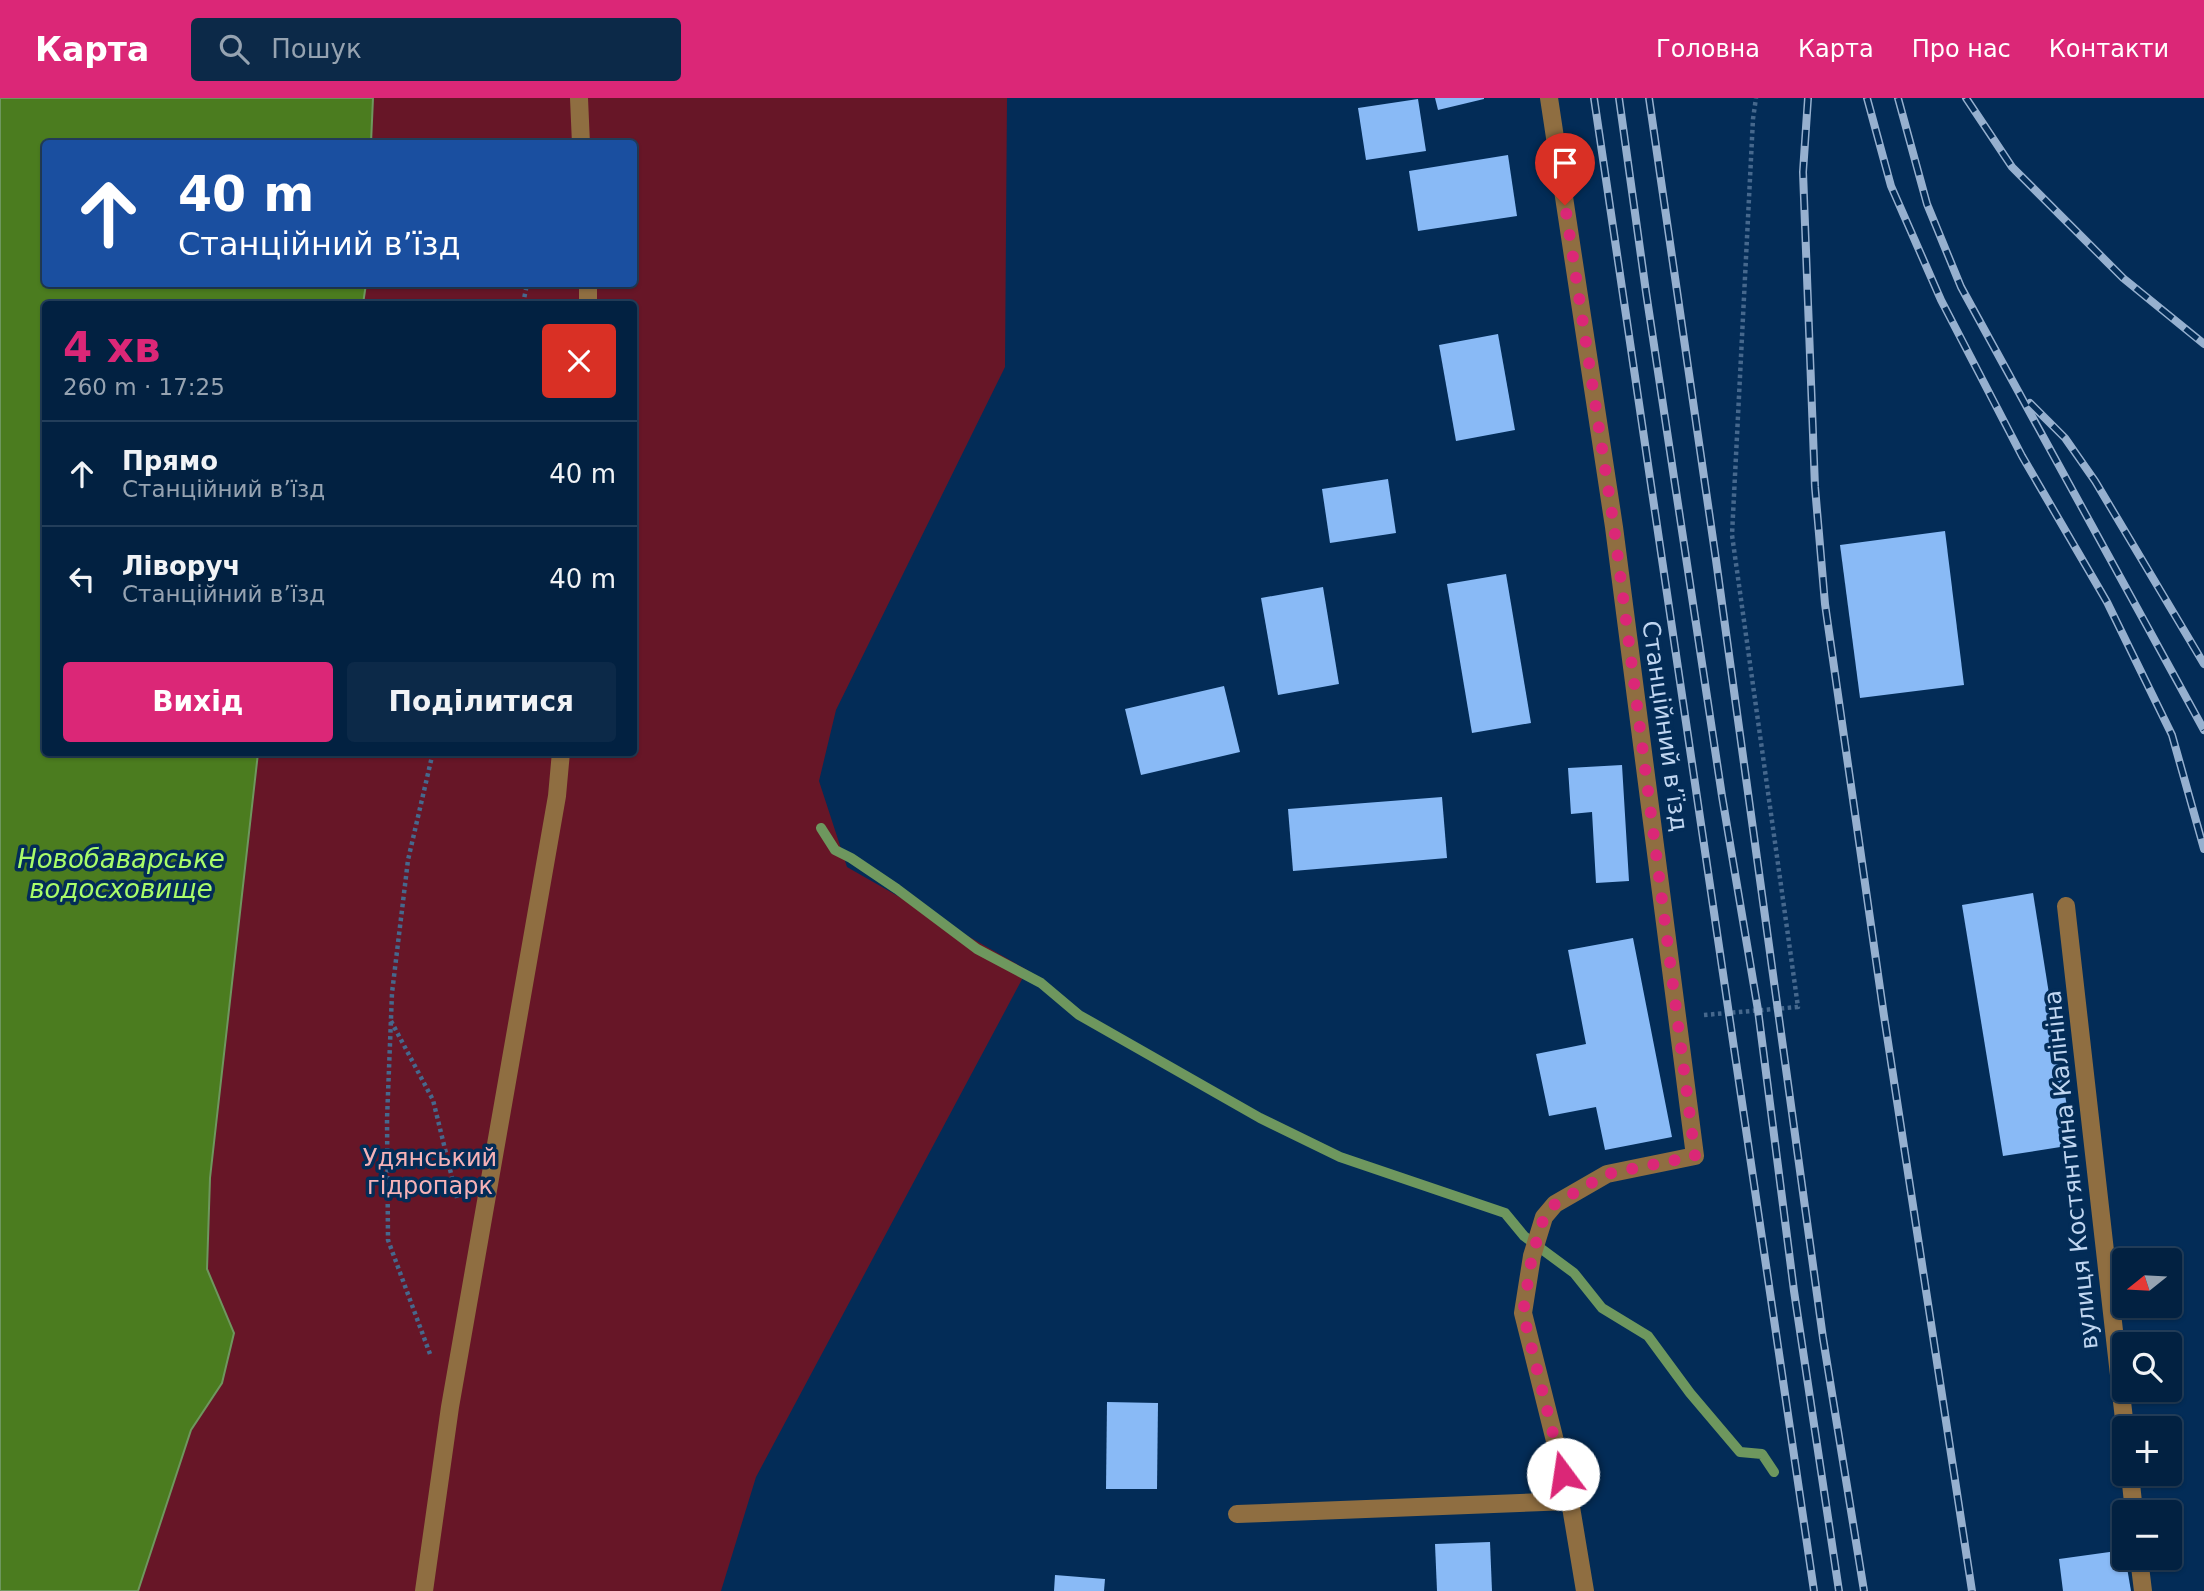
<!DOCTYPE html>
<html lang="uk">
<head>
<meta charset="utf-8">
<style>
	:root { --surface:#022141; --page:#0c2948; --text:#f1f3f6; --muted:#96a3b1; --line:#233e5a; --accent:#db2777 }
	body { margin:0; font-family:"DejaVu Sans",sans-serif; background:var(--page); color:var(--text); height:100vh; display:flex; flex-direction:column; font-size:26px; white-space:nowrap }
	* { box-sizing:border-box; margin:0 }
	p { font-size:23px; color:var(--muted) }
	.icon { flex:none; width:38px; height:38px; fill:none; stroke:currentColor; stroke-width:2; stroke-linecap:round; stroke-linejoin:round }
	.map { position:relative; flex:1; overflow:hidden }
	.details { position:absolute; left:42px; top:203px; width:595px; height:455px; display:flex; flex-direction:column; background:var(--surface); border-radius:7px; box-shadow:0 2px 5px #0004,0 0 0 2px var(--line) }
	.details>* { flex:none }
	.guide { position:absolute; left:42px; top:42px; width:595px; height:147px; border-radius:7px; box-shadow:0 2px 5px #0004,0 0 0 2px var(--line); background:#1a4fa0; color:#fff; overflow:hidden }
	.needle { width:46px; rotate:252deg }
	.fabs { position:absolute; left:2112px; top:1150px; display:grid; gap:14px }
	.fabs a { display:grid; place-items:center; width:70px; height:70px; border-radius:7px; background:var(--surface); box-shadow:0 2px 5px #0004,0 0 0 2px var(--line); font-size:35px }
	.pin { position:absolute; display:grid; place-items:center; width:60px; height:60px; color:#fff; margin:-72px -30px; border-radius:50% 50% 50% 0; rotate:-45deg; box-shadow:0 0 7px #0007 }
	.pin .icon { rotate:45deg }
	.me { position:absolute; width:77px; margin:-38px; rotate:346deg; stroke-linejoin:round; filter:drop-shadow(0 0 5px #0008) }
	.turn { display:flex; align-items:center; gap:24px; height:147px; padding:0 21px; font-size:32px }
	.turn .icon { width:91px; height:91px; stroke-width:2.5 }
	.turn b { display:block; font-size:49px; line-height:60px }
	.round { display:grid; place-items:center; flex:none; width:74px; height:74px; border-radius:7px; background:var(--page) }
	.headline { display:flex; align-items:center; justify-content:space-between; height:119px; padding:0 21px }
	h1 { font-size:42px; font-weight:800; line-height:52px; color:var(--accent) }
	.button { display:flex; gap:14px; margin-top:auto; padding:14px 21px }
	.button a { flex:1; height:80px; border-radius:7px; background:var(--accent); color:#fff; font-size:28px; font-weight:800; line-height:80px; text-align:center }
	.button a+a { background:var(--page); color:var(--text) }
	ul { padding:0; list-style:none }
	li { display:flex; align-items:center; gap:21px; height:105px; padding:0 21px; border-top:2px solid var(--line) }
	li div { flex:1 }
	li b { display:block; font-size:26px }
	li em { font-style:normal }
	header { display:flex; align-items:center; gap:42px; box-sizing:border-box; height:98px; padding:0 35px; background:var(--accent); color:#fff }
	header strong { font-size:33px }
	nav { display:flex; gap:38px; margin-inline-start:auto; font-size:24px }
	.search { width:490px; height:63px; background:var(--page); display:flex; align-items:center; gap:18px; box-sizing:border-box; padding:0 24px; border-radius:7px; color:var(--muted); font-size:26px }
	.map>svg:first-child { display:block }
	.green { fill:#671627; fill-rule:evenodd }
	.water { fill:#4b7c1f; stroke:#6e975e; stroke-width:2 }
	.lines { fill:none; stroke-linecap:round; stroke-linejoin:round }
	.stream { stroke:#6e975e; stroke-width:10 }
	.building { fill:#89baf6 }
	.path { stroke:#46688d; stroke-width:4.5; stroke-dasharray:3.5 3.5; stroke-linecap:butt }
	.minor { stroke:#8f6e41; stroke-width:18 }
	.rail-casing { stroke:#96b0cf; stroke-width:8 }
	.rail { stroke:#032c57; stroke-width:5; stroke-dasharray:16; stroke-linecap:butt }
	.route { stroke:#db2777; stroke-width:12; stroke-dasharray:0 21.6 }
	.labels { text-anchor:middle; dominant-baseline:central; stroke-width:7; stroke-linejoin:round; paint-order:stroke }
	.street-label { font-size:24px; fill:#c0d6f1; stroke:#032c57 }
	.park-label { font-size:24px; fill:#f5b2b7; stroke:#032c57 }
	.water-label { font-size:26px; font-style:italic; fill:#a9fc69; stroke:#032c57 }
</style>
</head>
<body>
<header>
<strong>Карта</strong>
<div class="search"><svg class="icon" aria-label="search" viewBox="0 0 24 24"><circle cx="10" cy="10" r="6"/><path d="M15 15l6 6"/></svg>Пошук</div>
<nav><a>Головна</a><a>Карта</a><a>Про нас</a><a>Контакти</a></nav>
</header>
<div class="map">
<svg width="2204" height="1493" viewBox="0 0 2204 1493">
	<rect width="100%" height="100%" fill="#032c57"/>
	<path class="green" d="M 0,0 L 1007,0 L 1005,269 L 836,612 L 819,683 L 847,769 L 1027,872 L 756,1379 L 721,1493 L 0,1493 ZM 46,46 L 634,46 L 634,186 L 46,186 ZM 46,206 L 634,206 L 634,654 L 46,654 Z"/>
	<path class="water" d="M 0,0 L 373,0 L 371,45 L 46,46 L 46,186 L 366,186 L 363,206 L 46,206 L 46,654 L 258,655 L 210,1080 L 207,1171 L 234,1235 L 222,1285 L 191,1332 L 138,1493 L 0,1493 Z"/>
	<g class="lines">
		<path class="stream" d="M 821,730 L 835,752 L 851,760 L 897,791 L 977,851 L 1041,885 L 1079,917 L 1260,1020 L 1340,1059 L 1505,1115 L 1524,1138 L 1574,1175 L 1602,1210 L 1648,1238 L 1690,1295 L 1740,1354 L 1762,1356 L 1774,1374"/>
	</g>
	<g class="building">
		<path d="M 1435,0 L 1484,0 L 1484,1 L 1438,12 Z"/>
		<path d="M 1418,1 L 1426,53 L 1366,62 L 1358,10 Z"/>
		<path d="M 1508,57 L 1517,118 L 1418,133 L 1409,73 Z"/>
		<path d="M 1498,236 L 1515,332 L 1456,343 L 1439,247 Z"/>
		<path d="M 1388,381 L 1396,435 L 1330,445 L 1322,391 Z"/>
		<path d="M 1945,433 L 1964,587 L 1860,600 L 1840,447 Z"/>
		<path d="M 1506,476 L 1531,625 L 1472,635 L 1447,486 Z"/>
		<path d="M 1323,489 L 1339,586 L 1278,597 L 1261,500 Z"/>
		<path d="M 1224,588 L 1240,654 L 1141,677 L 1125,611 Z"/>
		<path d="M 1622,667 L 1629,783 L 1596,785 L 1592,714 L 1571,716 L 1568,670 Z"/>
		<path d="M 1442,699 L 1447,760 L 1293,773 L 1288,711 Z"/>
		<path d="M 2033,795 L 2073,1047 L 2003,1058 L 1962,807 Z"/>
		<path d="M 1633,840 L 1672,1039 L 1605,1052 L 1596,1009 L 1549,1018 L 1536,956 L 1586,946 L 1568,852 Z"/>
		<path d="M 1107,1304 L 1158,1305 L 1157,1391 L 1106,1391 Z"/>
		<path d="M 1490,1444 L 1492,1493 L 1437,1493 L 1435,1446 Z"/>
		<path d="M 2124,1452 L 2131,1493 L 2063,1493 L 2059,1461 Z"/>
		<path d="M 1055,1477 L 1105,1481 L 1104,1493 L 1054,1493 Z"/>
	</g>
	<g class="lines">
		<g class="path">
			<path d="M 523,206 L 527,186"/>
			<path d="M 1704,917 L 1798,909 L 1732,437 L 1753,21 L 1756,0"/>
			<path d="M 391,923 L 433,1002 L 457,1100"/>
			<path d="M 430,1256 L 388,1142 L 387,1021 L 392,895 L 408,762 L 433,654"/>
		</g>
		<g class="minor">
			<path d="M 579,0 L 581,46"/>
			<path d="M 1549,0 L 1614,429 L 1695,1058 L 1607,1076 L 1555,1106 L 1544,1119 L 1532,1158 L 1523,1215 L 1570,1403 L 1585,1493"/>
			<path d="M 588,186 L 588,206"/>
			<path d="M 2066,808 L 2125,1330"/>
			<path d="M 2130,1376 L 2134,1414"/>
			<path d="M 1237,1416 L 1570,1403"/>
			<path d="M 2139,1460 L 2143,1493"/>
			<path d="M 424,1493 L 450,1309 L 557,698 L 561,654"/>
		</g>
		<g class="rail-casing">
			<g id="rail">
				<path d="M 1594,0 L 1814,1493"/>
				<path d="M 1619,0 L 1646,194 L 1722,698 L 1758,912 L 1794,1193 L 1839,1493"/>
				<path d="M 1649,0 L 1716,462 L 1823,1240 L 1864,1493"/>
				<path d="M 1808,0 L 1803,74 L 1815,389 L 1825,506 L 1884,918 L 1972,1493"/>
				<path d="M 1867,0 L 1891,88 L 1941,202 L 2022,358 L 2107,504 L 2172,637 L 2204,751"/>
				<path d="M 1898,0 L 1927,106 L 1961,189 L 2204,632"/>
				<path d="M 1966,0 L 2012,69 L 2123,180 L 2204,246"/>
				<path d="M 2030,305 L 2065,340 L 2095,383 L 2204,566"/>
			</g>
		</g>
		<use href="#rail" class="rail"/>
	</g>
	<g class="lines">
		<path class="route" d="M 1563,1376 L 1523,1215 L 1532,1158 L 1544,1119 L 1555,1106 L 1607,1076 L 1695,1058 L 1614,429 L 1565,107"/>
	</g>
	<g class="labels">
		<g class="street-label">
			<text transform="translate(1665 628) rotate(82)">Станційний в’їзд</text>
			<text transform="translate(2071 1072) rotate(-96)">вулиця Костянтина Калініна</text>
		</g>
		<g class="park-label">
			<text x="430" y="1060">Удянський<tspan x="430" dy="28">гідропарк</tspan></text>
		</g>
		<g class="water-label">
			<text x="121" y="761">Новобаварське<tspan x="121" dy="30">водосховище</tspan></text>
		</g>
	</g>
</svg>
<div class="fabs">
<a><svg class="needle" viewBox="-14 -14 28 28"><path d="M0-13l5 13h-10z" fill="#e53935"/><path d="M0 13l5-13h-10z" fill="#96a3b1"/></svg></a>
<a><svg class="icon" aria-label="search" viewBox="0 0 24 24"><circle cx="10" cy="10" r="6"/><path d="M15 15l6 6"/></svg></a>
<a>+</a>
<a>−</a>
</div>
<div class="pin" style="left:1565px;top:107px;background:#d93025"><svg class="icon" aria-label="arrive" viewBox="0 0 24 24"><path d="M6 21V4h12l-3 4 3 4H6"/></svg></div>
<svg class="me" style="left:1563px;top:1376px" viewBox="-20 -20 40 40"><circle r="19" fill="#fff"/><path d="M0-13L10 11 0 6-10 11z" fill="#db2777"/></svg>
<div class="guide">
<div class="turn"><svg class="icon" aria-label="ahead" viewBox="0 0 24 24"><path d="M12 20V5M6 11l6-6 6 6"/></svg><div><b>40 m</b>Станційний в’їзд</div></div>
</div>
<section class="details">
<div class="headline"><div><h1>4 хв</h1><p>260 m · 17:25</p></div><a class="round" style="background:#d93025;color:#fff"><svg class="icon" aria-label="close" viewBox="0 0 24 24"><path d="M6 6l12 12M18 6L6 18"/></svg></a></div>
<ul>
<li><svg class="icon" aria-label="ahead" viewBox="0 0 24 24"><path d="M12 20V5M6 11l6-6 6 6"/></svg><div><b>Прямо</b><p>Станційний в’їзд</p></div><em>40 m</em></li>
<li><svg class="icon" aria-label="left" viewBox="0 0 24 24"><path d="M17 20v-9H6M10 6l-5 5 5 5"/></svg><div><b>Ліворуч</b><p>Станційний в’їзд</p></div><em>40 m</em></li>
</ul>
<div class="button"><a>Вихід</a><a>Поділитися</a></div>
</section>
</div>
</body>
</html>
